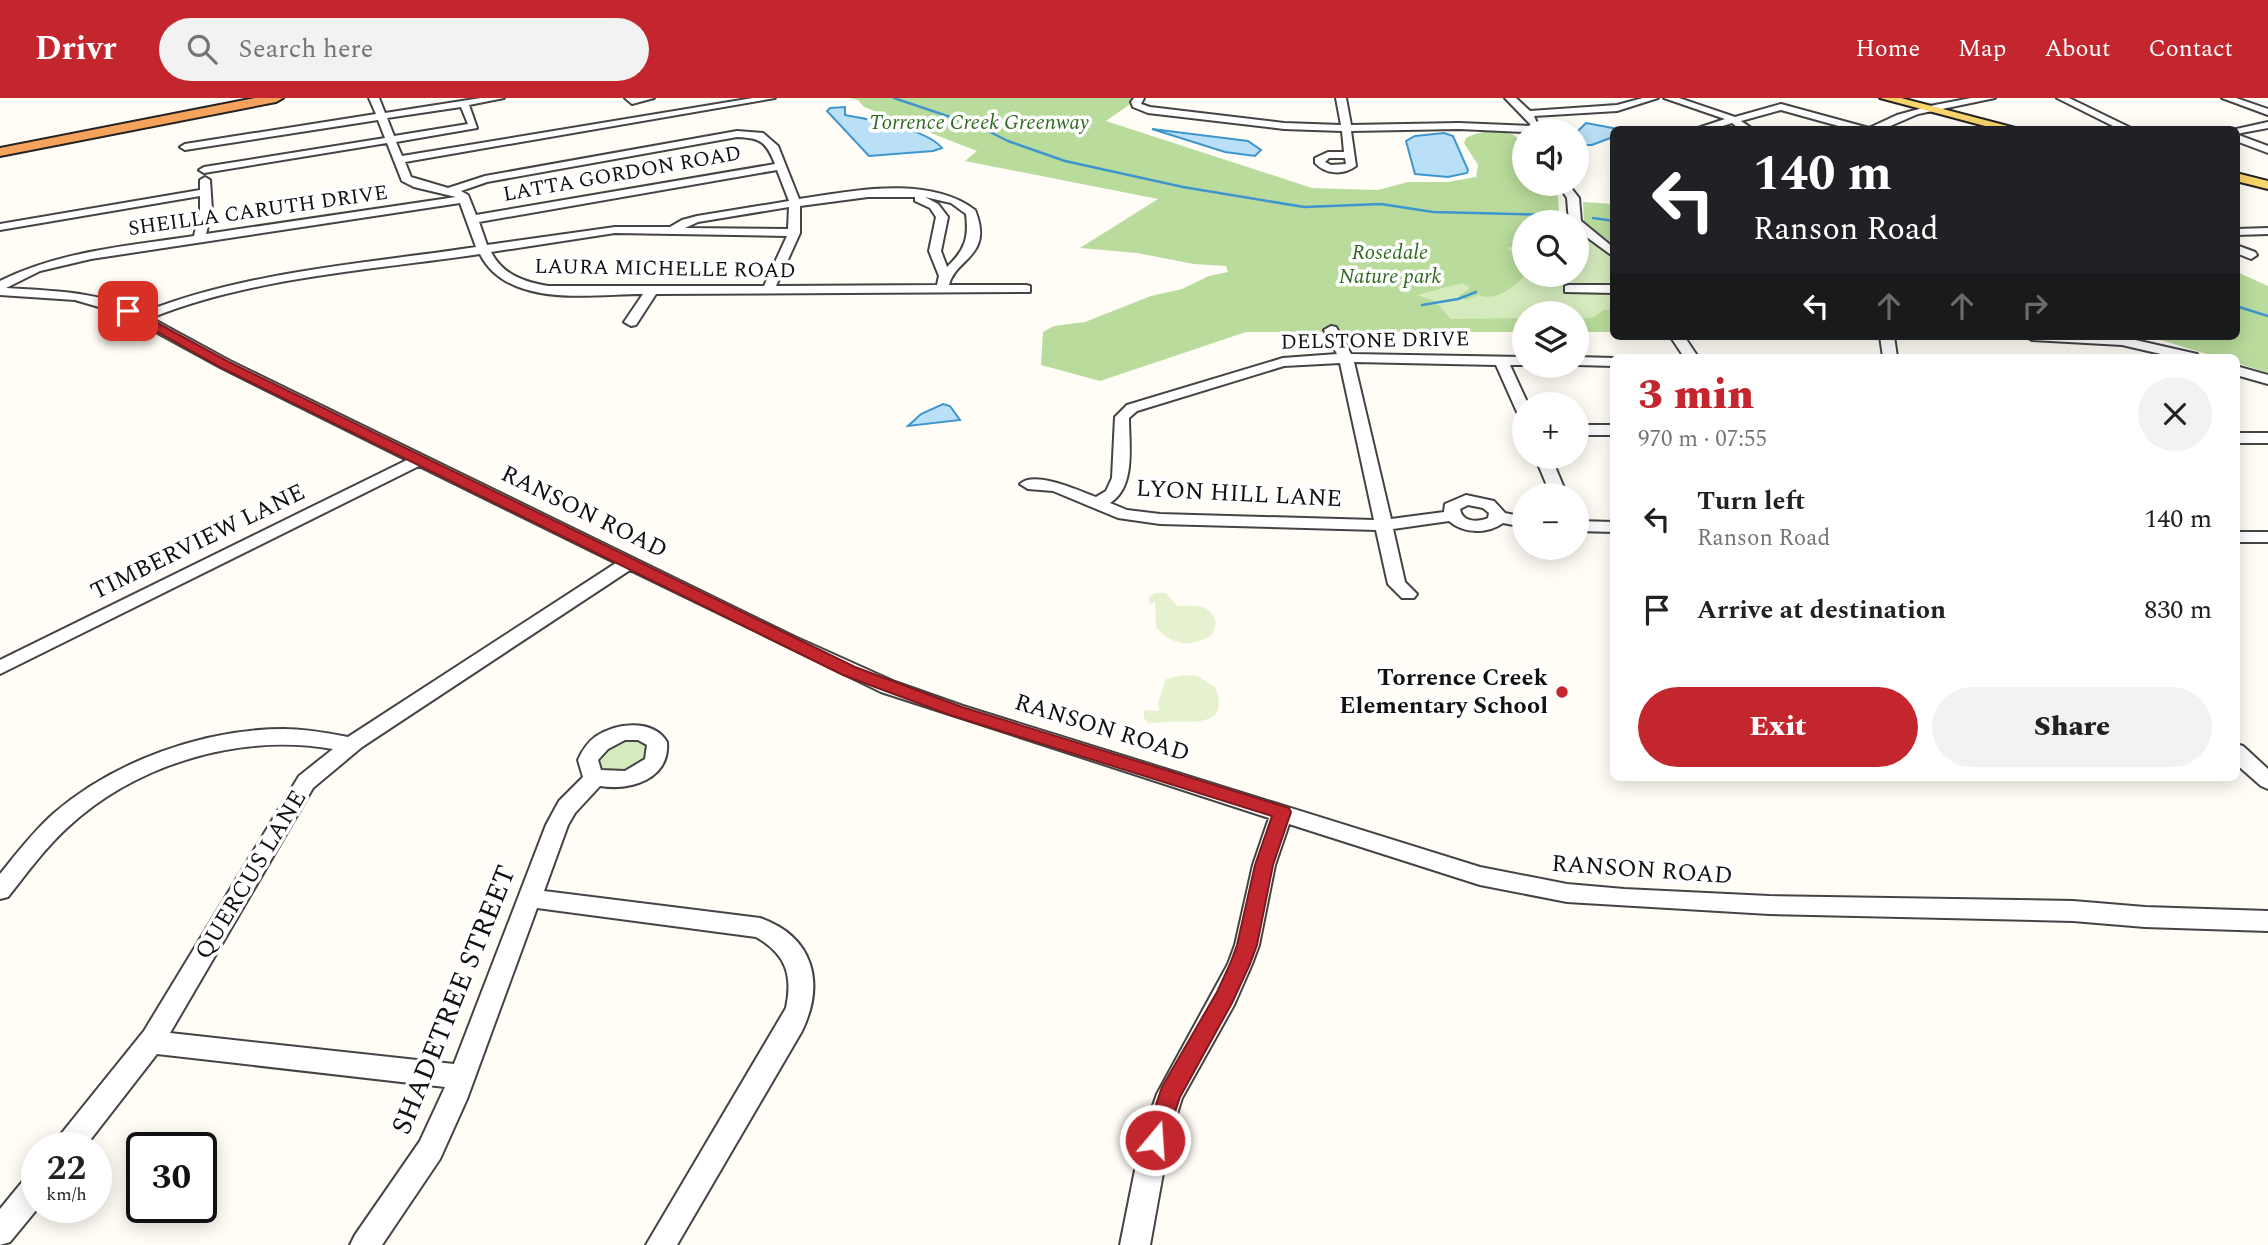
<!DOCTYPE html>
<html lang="en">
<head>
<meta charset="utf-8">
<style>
	:root { --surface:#fff; --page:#f2f2f2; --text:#202124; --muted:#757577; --accent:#c4262e }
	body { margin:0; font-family:Spectral,serif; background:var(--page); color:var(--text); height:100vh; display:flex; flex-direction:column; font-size:26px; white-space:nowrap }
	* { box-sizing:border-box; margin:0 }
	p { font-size:23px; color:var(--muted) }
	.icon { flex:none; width:38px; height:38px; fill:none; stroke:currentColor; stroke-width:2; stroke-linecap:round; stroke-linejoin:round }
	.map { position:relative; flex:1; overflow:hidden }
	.panel { position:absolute; left:1610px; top:256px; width:630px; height:427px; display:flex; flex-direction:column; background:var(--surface); border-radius:10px; box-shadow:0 4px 18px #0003 }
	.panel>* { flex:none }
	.hud { position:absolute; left:1610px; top:28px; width:630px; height:214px; border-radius:10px; box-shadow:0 4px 18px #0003; background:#202124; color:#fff; overflow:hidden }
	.controls { position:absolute; left:1512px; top:21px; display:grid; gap:14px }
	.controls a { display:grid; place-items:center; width:77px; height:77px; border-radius:50%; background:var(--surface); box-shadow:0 4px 18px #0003; font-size:35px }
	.speed { position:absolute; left:21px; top:1034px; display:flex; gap:14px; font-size:35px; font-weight:700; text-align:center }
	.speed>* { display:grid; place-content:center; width:91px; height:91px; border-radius:50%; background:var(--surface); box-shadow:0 4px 18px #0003; line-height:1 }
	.speed small { font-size:18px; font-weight:400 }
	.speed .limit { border:4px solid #111; border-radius:10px; background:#fff; color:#111 }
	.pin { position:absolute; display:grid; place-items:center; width:60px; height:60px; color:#fff; margin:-30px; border-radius:14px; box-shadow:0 4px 10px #0006 }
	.me { position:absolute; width:77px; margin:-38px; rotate:18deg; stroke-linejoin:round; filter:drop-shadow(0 0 5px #0008) }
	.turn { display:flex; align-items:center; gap:24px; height:147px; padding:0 28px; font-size:32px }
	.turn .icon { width:91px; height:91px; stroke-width:2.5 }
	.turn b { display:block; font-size:49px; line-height:60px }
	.lanes { display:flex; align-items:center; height:66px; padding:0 28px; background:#0003; justify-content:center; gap:35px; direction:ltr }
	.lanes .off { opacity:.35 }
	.round { display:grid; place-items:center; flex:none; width:74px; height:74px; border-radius:37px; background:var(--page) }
	.overview { display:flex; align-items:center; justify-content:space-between; height:119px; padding:0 28px }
	h1 { font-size:42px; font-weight:800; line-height:52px; color:var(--accent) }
	.action { display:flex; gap:14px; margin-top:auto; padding:14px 28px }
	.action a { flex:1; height:80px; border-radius:42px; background:var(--accent); color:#fff; font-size:28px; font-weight:800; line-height:80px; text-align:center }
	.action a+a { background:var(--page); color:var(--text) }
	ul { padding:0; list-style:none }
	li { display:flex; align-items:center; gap:21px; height:91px; padding:0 28px }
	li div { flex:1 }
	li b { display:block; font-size:26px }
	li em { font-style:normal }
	header { display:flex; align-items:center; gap:42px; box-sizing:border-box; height:98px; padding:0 35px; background:var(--accent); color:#fff }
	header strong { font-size:33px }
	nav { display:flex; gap:38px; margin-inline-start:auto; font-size:24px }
	.search { width:490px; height:63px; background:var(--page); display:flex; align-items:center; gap:18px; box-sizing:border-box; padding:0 24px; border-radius:38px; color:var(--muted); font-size:26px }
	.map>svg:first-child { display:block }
	.green { fill:#d5ebbd }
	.forest { fill:#b9dc9c }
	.pitch { fill:#e6f2cf }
	.water { fill:#b9e0f7; stroke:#3f96cf; stroke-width:2 }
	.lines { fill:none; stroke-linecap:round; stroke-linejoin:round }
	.stream { stroke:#3f96cf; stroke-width:2.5 }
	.minor-casing { stroke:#444; stroke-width:4 }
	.major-casing { stroke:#222; stroke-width:4 }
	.highway-casing { stroke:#222; stroke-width:4 }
	.minor { fill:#fff; fill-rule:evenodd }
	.major { fill:#f9d66b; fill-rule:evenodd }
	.highway { fill:#f5a25d; fill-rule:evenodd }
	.route { fill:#c4262e; stroke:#7f191e; stroke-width:2 }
	.poi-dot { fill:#c4262e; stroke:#fff; stroke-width:2.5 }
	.labels { text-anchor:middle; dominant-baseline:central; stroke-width:7; stroke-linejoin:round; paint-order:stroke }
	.far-park-label { font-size:21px; font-style:italic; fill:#2f6b1f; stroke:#fff }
	.far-street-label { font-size:21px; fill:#111; stroke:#fff }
	.street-label { font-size:24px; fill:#111; stroke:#fff }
	.poi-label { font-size:24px; font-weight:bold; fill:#111; stroke:#fff; text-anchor:end }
	.near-street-label { font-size:28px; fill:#111; stroke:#fff }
</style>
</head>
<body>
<header>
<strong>Drivr</strong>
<div class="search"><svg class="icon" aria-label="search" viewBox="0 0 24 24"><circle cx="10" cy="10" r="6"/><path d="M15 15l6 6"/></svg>Search here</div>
<nav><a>Home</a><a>Map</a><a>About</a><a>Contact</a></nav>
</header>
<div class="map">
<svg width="2268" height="1147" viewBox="0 0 2268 1147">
	<rect width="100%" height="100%" fill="#fffdf5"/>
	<g class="green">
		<path d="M 1540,115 L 1572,118 L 1575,124 L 1524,124 L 1524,177 L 1577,177 L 1577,126 L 1613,156 L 1613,226 L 1577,226 L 1577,215 L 1524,215 L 1524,226 L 1347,226 Z"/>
		<path d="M 641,641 L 649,649 L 648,661 L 625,675 L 601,672 L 598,667 L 599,656 L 618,642 Z"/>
	</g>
	<g class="forest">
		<path d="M 850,0 L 1139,0 L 1106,23 L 1312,90 L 1378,92 L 1408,84 L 1448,84 L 1476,79 L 1478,67 L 1464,45 L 1466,40 C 1475,35 1483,34 1493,33 C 1530,32 1524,58 1524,86 L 1553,86 C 1562,99 1556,112 1562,124 L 1524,124 L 1524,146 L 1507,150 L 1524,164 L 1525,177 C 1512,190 1497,204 1478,197 L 1466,202 L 1459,198 L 1470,190 L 1462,185 L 1417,197 L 1435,203 L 1451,221 L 1524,220 L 1524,234 L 1246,234 L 1100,283 L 1041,267 L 1043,234 L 1054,228 L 1085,224 L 1151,198 L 1182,191 L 1209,178 L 1228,174 L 1226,168 L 1194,166 L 1137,155 L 1080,150 L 1158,101 L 965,63 L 977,53 L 864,9 L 858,2 Z"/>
		<path d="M 1583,104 L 1613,106 L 1613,147 L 1584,124 Z"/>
		<path d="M 2237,174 L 2268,188 L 2268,275 L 2237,265 L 2236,259 L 2216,259 L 2148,238 L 2236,238 Z"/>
		<path d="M 1613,211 L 1613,234 L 1577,234 L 1577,222 L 1594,219 L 1604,212 Z"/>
	</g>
	<g class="pitch">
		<path d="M 1155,495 L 1166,495 L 1177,508 C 1194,508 1211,505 1216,525 L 1212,537 C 1191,550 1172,548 1156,529 L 1155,504 L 1149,506 L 1149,499 Z"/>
		<path d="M 1183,577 L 1198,578 L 1215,589 C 1232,632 1189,622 1165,624 C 1159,624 1155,626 1148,625 L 1144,620 L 1144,612 L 1159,613 L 1158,604 L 1166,581 Z"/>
	</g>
	<g class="water">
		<path d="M 845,9 L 845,17 C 868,21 927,31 942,50 L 933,53 L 869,58 L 827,13 L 830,10 Z"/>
		<path d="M 1586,25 L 1618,31 L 1614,32 L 1613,39 L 1592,47 L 1577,47 L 1577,34 Z"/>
		<path d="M 1152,31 L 1248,43 L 1261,52 L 1255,58 L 1225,54 Z"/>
		<path d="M 1444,35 L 1453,38 L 1468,72 L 1467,75 L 1448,79 L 1415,76 L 1406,43 L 1415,38 Z"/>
		<path d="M 943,306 L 950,308 L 960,322 L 908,328 L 921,316 Z"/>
	</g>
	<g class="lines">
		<g class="stream">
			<path d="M 894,0 L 980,29 L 1008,43 L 1065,63 L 1183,89 L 1304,109 L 1381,106 L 1433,114 L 1558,117"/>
			<path d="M 1593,120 L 1614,123"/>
			<path d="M 1422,207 L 1458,201 L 1476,194"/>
			<path d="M 2236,208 L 2268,218"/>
		</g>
		<g class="minor-casing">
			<g id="minor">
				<path d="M 369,0 L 379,0 L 385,15 L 481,0 L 504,0 L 469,7 L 477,30 L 396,44 L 402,58 L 753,0 L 775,0 L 405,64 L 411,79 L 448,90 L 485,78 L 737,33 L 763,35 L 778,48 L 799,101 C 854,93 928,77 975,112 C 994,159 955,160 949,187 L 1026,187 L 1030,188 L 1030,194 L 656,196 L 636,227 L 631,228 L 624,224 L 643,196 C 592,196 508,211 480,156 C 372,172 252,179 151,220 L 230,263 L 795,539 L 895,584 L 963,608 L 1480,769 L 1567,786 L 1624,791 L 1769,798 L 2073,803 L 2145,809 L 2268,813 L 2268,833 L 2145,829 L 2073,823 L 1769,816 L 1567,804 L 1480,787 L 1289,726 L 1275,767 L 1259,847 L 1252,866 L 1234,907 L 1182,1000 L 1169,1042 L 1150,1147 L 1120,1147 L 1141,1042 L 1157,996 L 1228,866 L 1235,847 L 1253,767 L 1269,720 L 881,594 L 630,472 L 362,649 L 313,690 L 170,935 L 454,966 L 546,727 L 559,703 L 583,679 L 578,662 C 582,653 587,645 595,639 C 615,625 653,620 667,644 C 670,681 631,693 600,688 L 575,715 L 568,727 L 544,793 L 760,820 C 814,839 825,885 802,933 L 677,1147 L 646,1147 L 786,910 C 793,877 786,856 756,839 L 537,810 L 467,1001 L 440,1061 L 382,1147 L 350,1147 L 355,1137 L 420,1043 L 445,989 L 157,956 L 84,1050 L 53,1050 L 57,1041 L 144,933 L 299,678 L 333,651 C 241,635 137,665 68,729 C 45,750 27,775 8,799 L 0,801 L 0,776 C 17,755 33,734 53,716 C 114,663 204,631 284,631 C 306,631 327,635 348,639 L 616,465 L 419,368 L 0,576 L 0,562 L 407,362 L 220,269 L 123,216 L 75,202 L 0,197 L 0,183 C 60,153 128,148 194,138 L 200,112 L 200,98 L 0,132 L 0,126 L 200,92 L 200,82 L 205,79 L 210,82 L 212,112 L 206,136 L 456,99 L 414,89 L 402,83 L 387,45 L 204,75 L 199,72 L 204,69 L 385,40 L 378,22 L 185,52 L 180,49 L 185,46 L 376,16 ZM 461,9 L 468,26 L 394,38 L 387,20 ZM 737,39 C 760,40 766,43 775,66 L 476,117 L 468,97 L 461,93 L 487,84 ZM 777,72 L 789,103 L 697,118 L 682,122 L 670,129 L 615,129 L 487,147 L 479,124 ZM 868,99 L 915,99 L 915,103 L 930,110 L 936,119 L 929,153 L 939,178 L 937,187 L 776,188 L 800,135 L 800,108 ZM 925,99 L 951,105 L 966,116 C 969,140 965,152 947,169 L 941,153 L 948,119 L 938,106 ZM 460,105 L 476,149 C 364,166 247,173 142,215 C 100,193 52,193 6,190 L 40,173 L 91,161 ZM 789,109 L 788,131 L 685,130 L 698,124 ZM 615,135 L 787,138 L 764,188 L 548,188 C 524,184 503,177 491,154 ZM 625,642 L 638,642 L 647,647 L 645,661 L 625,673 L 601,672 L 598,662 L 608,651 Z"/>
				<path d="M 625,0 L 654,0 L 632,6 Z"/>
				<path d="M 1134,0 L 1144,0 L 1141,6 L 1150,9 L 1284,25 L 1341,27 L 1336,0 L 1346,0 L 1351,27 L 1459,25 L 1531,28 L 1536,31 L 1524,34 L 1459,31 L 1351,33 L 1356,68 C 1344,77 1326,77 1315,65 L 1315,60 L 1328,54 L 1344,54 L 1342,33 L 1284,31 L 1148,15 L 1133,9 L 1131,4 ZM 1329,60 L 1345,60 L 1346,66 L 1331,67 L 1325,64 Z"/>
				<path d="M 1505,0 L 1516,0 L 1530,13 L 1617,7 L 1643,0 L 1658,0 L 1617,13 L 1534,18 L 1537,25 L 1532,28 Z"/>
				<path d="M 1664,0 L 1679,0 L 1735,19 L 1781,6 L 1869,30 L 1897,17 L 1930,8 L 1971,0 L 1995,0 L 1918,16 L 1881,32 L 1853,32 L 1781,12 L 1741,23 L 1754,32 L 1741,32 L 1732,25 L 1710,32 L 1692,32 L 1725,21 Z"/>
				<path d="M 2057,0 L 2069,0 L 2135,32 L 2121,32 Z"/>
				<path d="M 2222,0 L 2236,0 L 2268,11 L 2268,17 Z"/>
				<path d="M 2268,24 L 2268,30 L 2236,36 L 2236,32 L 2232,32 Z"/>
				<path d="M 2236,36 L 2268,48 L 2268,55 L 2236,43 Z"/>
				<path d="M 1558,86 L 1568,86 L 1579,100 L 1581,123 L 1614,150 L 1614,159 L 1577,132 L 1577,124 L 1569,124 L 1567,100 Z"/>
				<path d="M 2268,130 L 2268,136 L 2236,137 L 2236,131 Z"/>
				<path d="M 2236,147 L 2255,154 L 2257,157 L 2251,161 L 2236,155 Z"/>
				<path d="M 1569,187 L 1614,187 L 1614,195 L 1565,194 L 1565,188 Z"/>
				<path d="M 1331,228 L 1336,229 L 1351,256 L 1524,259 L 1524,267 L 1510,267 L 1528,306 L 1524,306 L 1524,318 L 1517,314 L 1496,267 L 1354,264 L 1391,421 L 1444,414 L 1445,406 L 1466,397 L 1494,403 L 1505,415 L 1524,419 L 1524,429 L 1503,425 C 1488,436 1464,436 1449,423 L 1393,431 L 1405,484 L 1417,496 L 1414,500 L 1402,500 L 1388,486 L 1376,432 L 1160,426 L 1118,420 L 1053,393 L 1028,391 L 1020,386 C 1035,372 1079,393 1096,399 L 1106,393 L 1112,380 L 1115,319 L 1127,307 L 1283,260 L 1337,256 L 1324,232 ZM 1340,265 L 1374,422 L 1160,416 L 1127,412 L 1110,405 C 1136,389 1129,347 1129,320 L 1137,313 L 1284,268 ZM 1468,407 L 1483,410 L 1489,415 L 1488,420 C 1477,425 1462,424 1460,411 Z"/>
				<path d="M 1670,238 L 1684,238 L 1698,259 L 1684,259 Z"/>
				<path d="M 1880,238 L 1894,238 L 1897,259 L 1883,259 Z"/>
				<path d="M 2025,238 L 2122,239 L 2197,256 L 2199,259 L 2174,259 L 2122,247 L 2032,242 Z"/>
				<path d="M 1577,259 L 1614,260 L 1614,268 L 1577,267 Z"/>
				<path d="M 2236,268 L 2268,277 L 2268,286 L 2236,277 Z"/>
				<rect x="1577" y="327" width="37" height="10"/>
				<rect x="2236" y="335" width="32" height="10"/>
				<path d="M 1535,359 L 1551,359 L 1567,397 L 1551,397 Z"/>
				<path d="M 1577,423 L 1614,424 L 1614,434 L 1577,433 Z"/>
				<rect x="2236" y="434" width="32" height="10"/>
				<path d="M 2236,646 L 2243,648 L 2268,671 L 2268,691 L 2261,688 L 2236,666 Z"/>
				<path d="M 37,1074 L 38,1110 L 10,1144 L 0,1147 L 0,1111 L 27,1078 Z"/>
			</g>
		</g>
		<g class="major-casing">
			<g id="major">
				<path d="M 1880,0 L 1901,0 L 2023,32 L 2000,32 Z"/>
				<path d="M 2236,75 L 2268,83 L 2268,91 L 2236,83 Z"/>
			</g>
		</g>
		<g class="highway-casing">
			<path id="highway" d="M 255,0 L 283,0 L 276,4 L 0,58 L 0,50 Z"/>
		</g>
		<use href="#minor" class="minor"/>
		<use href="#major" class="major"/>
		<use href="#highway" class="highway"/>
	</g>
	<path class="route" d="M 124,211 L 132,211 L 229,264 L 855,569 L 962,609 L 1289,710 L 1291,714 L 1273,767 L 1257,847 L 1250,866 L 1232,905 L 1180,999 L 1163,1050 L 1155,1053 L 1147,1050 L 1144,1042 L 1162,989 L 1217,894 L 1230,866 L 1237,847 L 1255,767 L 1272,718 L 950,617 L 843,577 L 220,269 L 124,215 Z"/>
	<circle class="poi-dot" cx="1562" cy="594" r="7"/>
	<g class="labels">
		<g class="far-park-label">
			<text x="979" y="25">Torrence Creek Greenway</text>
			<text x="1390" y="155">Rosedale<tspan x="1390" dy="24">Nature park</tspan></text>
		</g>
		<g class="far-street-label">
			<text transform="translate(622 76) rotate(-10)">LATTA GORDON ROAD</text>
			<text transform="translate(258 113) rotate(-8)">SHEILLA CARUTH DRIVE</text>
			<text transform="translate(665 171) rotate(1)">LAURA MICHELLE ROAD</text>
			<text transform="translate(1375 243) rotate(-1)">DELSTONE DRIVE</text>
		</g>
		<g class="street-label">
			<text transform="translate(1239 396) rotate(3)">LYON HILL LANE</text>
			<text transform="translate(584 414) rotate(26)">RANSON ROAD</text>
			<text transform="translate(198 444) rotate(-26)">TIMBERVIEW LANE</text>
			<text transform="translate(1102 630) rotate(17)">RANSON ROAD</text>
			<text transform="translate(1642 772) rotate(4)">RANSON ROAD</text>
			<text transform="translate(251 777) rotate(-59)">QUERCUS LANE</text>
		</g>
		<g class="poi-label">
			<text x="1548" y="580">Torrence Creek<tspan x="1548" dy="28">Elementary School</tspan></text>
		</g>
		<g class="near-street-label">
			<text transform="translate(454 902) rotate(-68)">SHADETREE STREET</text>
		</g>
	</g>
</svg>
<div class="controls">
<a><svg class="icon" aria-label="sound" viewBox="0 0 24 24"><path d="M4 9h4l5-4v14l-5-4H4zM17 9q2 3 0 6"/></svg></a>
<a><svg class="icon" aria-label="search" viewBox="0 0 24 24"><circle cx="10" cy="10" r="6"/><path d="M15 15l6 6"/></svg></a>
<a><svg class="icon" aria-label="layers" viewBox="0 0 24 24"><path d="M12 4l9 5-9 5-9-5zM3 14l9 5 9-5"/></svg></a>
<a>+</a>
<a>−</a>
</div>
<div class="speed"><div>22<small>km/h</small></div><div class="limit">30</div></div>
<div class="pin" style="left:128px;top:213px;background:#d93025"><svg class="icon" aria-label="arrive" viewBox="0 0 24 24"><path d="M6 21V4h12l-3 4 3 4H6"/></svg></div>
<svg class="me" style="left:1155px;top:1042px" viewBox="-20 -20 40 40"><circle r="17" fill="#c4262e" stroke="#fff" stroke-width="3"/><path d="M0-11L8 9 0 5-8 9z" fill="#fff"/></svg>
<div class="hud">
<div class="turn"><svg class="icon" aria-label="left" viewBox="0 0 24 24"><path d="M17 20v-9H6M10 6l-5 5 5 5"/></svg><div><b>140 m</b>Ranson Road</div></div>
<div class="lanes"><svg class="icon" aria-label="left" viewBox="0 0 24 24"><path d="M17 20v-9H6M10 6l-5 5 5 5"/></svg><svg class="icon off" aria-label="ahead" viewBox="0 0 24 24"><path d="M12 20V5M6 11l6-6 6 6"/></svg><svg class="icon off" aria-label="ahead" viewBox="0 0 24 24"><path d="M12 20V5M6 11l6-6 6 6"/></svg><svg class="icon off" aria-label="right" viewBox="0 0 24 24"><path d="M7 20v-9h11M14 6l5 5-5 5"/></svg></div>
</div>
<section class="panel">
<div class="overview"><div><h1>3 min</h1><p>970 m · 07:55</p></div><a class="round"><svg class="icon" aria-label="close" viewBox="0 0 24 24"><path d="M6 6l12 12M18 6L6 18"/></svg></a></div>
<ul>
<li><svg class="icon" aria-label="left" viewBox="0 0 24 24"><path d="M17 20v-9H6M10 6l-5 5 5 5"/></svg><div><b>Turn left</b><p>Ranson Road</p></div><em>140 m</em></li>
<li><svg class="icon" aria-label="arrive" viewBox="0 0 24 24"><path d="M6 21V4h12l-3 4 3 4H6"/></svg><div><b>Arrive at destination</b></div><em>830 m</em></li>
</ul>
<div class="action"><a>Exit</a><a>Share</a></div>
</section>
</div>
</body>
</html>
